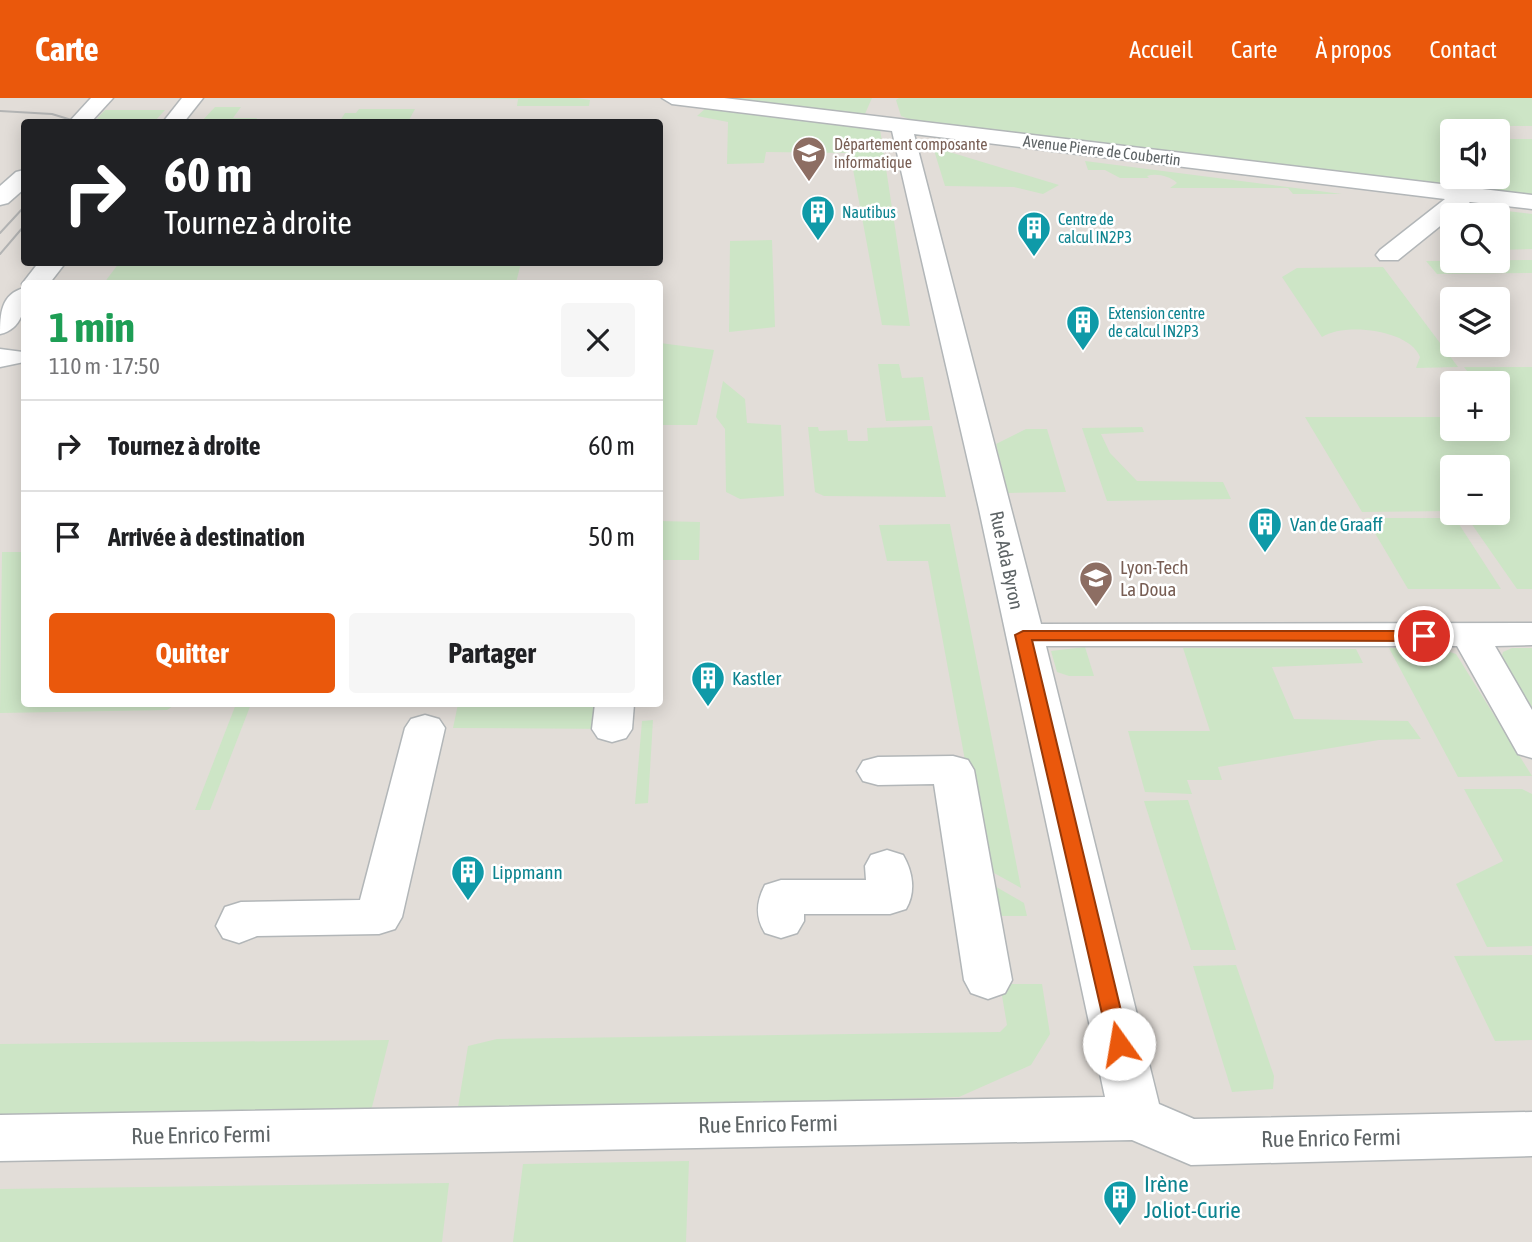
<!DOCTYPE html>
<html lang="fr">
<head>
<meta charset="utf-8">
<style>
	:root { --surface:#fff; --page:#f6f6f6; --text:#202124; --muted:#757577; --line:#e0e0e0; --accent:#ea580c }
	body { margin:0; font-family:"Asap Condensed",sans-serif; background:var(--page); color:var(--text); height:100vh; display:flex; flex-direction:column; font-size:26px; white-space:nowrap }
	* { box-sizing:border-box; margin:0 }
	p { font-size:23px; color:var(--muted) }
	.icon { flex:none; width:38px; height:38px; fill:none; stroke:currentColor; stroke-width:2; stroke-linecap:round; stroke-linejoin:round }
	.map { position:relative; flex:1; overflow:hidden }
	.details { position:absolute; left:21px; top:182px; width:642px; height:427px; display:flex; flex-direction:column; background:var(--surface); border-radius:7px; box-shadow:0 4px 18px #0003 }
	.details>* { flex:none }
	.guide { position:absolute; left:21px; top:21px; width:642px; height:147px; border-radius:7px; box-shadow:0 4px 18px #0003; background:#202124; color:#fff; overflow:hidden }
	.buttons { position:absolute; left:1440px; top:21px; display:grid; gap:14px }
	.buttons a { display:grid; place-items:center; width:70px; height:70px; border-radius:7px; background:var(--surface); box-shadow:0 4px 18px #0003; font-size:35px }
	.pin { position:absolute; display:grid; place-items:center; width:60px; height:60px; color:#fff; margin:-30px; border:4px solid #fff; border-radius:50%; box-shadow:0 2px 7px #0007 }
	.me { position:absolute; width:77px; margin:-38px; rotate:347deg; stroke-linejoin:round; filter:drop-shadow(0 0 5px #0008) }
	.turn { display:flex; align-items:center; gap:24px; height:147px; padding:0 28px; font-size:32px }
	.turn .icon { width:91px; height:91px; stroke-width:2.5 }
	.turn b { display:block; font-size:49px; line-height:60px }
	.round { display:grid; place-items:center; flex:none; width:74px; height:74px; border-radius:7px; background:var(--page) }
	.summary { display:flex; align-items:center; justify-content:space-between; height:119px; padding:0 28px }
	h1 { font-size:42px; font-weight:700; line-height:52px; color:#1e9e55 }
	.cta { display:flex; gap:14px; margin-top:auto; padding:14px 28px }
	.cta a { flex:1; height:80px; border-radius:7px; background:var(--accent); color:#fff; font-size:28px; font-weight:700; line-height:80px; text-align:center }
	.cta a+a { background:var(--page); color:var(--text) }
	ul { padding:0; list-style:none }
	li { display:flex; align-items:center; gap:21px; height:91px; padding:0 28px; border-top:2px solid var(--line) }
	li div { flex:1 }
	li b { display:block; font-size:26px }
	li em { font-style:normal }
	header { display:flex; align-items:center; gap:42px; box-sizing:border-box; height:98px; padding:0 35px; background:var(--accent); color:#fff }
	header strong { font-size:33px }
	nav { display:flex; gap:38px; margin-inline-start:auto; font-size:24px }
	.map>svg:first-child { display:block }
	.education { fill:#e2ddd8; fill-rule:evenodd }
	.green { fill:#cde5c6 }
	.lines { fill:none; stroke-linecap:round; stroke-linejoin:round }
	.minor-casing { stroke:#b2b6b8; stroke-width:3 }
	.minor { fill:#fff; fill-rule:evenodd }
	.tram { stroke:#b3b4b4; stroke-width:2 }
	.route { fill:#ea580c; stroke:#983908; stroke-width:2 }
	.labels { text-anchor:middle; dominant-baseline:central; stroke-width:5; stroke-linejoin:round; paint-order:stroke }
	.far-education-label { font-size:16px; fill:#785e54; stroke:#fff; text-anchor:start }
	.far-street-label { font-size:16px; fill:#5e6466; stroke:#fff }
	.far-culture-label { font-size:16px; fill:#0d838f; stroke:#fff; text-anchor:start }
	.culture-label { font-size:19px; fill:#0d838f; stroke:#fff; text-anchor:start }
	.street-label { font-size:19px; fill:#5e6466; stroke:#fff }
	.education-label { font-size:19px; fill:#785e54; stroke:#fff; text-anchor:start }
	.near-street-label { font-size:23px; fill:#5e6466; stroke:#fff }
	.near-culture-label { font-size:23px; fill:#0d838f; stroke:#fff; text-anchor:start }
</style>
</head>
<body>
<header>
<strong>Carte</strong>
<nav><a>Accueil</a><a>Carte</a><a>À propos</a><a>Contact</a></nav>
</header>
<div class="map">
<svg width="1532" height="1144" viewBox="0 0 1532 1144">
	<rect width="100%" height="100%" fill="#f0ece7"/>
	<path class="education" d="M 0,0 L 1532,0 L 1532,1144 L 0,1144 ZM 24,24 L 660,24 L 660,164 L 24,164 ZM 1452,33 L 1498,33 L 1498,79 L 1452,79 ZM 1452,117 L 1498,117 L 1498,163 L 1452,163 ZM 24,186 L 660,186 L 660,606 L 24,606 ZM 1452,201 L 1498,201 L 1498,247 L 1452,247 ZM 1452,285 L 1498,285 L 1498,331 L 1452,331 ZM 1452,369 L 1498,369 L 1498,415 L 1452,415 Z"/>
	<g class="green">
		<path d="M 433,0 L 577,0 L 590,2 L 589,8 L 517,8 L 518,1 Z"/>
		<path d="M 713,0 L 872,0 L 864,18 Z"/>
		<path d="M 899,0 L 1532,0 L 1532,28 L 1493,28 L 1497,33 L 1452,33 L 1452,79 L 1498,79 L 1498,34 L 1506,41 L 1532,41 L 1532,98 L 919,25 L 901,18 L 896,2 Z"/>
		<path d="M 215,9 L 241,9 L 233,20 L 257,20 L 254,24 L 201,24 Z"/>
		<path d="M 706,10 L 880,31 L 910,228 L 882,227 L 850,55 L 766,54 L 764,65 L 727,66 L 728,24 L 697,18 Z"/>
		<path d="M 359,11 L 415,11 L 409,22 L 340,23 L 345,15 L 356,15 Z"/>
		<path d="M 105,12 L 165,12 L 154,24 L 94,24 Z"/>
		<path d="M 933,49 L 1059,87 L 1043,96 L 1014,89 L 945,88 Z"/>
		<path d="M 1085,63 L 1342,96 L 1293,96 L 1288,90 L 1170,90 L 1177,85 C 1170,78 1156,75 1147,78 L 1149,80 L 1120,80 L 1105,72 L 1088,72 Z"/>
		<path d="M 1464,108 L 1532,116 L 1532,151 L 1498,152 L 1498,117 L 1457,117 Z"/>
		<path d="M 772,142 L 775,229 L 729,234 L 730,143 Z"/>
		<path d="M 1532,162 L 1532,175 L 1437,176 L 1426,163 Z"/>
		<path d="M 119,165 L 119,164 L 521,165 L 516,185 L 104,185 Z"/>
		<path d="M 1383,169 L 1458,269 L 1416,270 L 1420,259 C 1410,232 1345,224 1322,239 L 1282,179 L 1297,170 Z"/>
		<path d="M 660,245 L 714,252 L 697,327 L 660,327 Z"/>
		<path d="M 878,266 L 899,266 L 902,280 L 923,279 L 930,322 L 886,323 Z"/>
		<path d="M 1464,269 L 1532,269 L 1532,491 L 1517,491 L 1464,415 L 1498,415 L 1498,369 L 1452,369 L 1452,413 L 1362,414 L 1305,319 L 1452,319 L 1452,331 L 1498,331 L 1498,319 L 1501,318 L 1498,314 L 1498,285 L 1476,285 Z"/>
		<path d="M 723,283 L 745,301 L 747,325 L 781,327 L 784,398 L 740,401 L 726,394 L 725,331 L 716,319 Z"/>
		<path d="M 932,328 L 946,399 L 824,398 L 815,394 L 808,329 L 818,329 L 819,333 L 847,332 L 848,343 L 868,343 L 867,330 Z"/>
		<path d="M 1142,329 L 1144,334 L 1101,336 L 1110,355 L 1137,383 L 1223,384 L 1231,401 L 1107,403 L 1082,330 Z"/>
		<path d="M 1026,331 L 1047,331 L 1066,394 L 1008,395 L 996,346 Z"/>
		<path d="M 1366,420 L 1455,420 L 1501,491 L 1408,491 Z"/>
		<path d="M 660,423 L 700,424 L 699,462 L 660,462 Z"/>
		<path d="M 950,426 L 1021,790 L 985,770 L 928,463 L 887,463 L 879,427 Z"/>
		<path d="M 2,454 L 24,454 L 24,606 L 176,606 L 167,612 L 0,615 Z"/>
		<path d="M 1085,549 L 1094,578 L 1069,578 L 1057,574 L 1051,553 Z"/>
		<path d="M 1183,550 L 1356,551 L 1363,565 L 1272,569 L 1294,621 L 1408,623 L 1421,641 L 1379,642 L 1218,669 L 1222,682 L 1187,682 L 1192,696 L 1145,694 L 1128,633 L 1210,633 Z"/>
		<path d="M 1389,550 L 1438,550 L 1456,556 L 1532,678 L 1458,679 Z"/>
		<path d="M 1512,550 L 1532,550 L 1532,609 L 1501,561 L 1503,554 Z"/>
		<path d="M 236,606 L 251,606 L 210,712 L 195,712 Z"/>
		<path d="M 458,606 L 615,606 L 612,631 L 453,630 Z"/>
		<path d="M 653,622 L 648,705 L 635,706 L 642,623 Z"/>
		<path d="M 1464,691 L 1522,691 L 1532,696 L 1532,848 L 1487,849 L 1456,786 L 1503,763 Z"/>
		<path d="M 1188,702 L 1236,852 L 1191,852 L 1144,703 Z"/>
		<path d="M 986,783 L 1024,805 L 1027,818 L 993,818 Z"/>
		<path d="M 1532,857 L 1532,942 L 1495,943 L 1454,858 Z"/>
		<path d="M 1236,867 L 1274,978 L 1273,991 L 1232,994 L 1193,868 Z"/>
		<path d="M 1000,886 L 1042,886 L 1050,936 L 1031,967 L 959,999 L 457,1015 L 468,948 L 497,941 L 1000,934 L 1007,927 Z"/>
		<path d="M 389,942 L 371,1013 L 0,1018 L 0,946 Z"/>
		<path d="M 689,1063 L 686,1144 L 513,1144 L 523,1066 Z"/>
		<path d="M 449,1085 L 442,1144 L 0,1144 L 0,1091 Z"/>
	</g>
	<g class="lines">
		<g class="minor-casing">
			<g id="minor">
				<path d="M 91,0 L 113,0 L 91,24 L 69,24 Z"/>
				<path d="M 182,0 L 203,0 L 184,24 L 163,24 Z"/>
				<path d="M 662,0 L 724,0 L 1532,97 L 1532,111 L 1470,104 L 1398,162 L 1380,162 L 1376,157 L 1380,152 L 1445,101 L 914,36 L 1041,526 L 1532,525 L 1532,547 L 1495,548 L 1532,612 L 1532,660 L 1518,656 L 1457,548 L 1046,548 L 1159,1006 L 1194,1021 L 1532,1014 L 1532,1058 L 1191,1067 L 1132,1042 L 0,1063 L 0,1017 L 1105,999 L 979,411 L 892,33 L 672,6 Z"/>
				<path d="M 24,72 L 24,91 L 8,105 L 0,107 L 0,88 L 16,74 Z"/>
				<path d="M 39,164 L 66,164 L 49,186 L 24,186 L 24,190 L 22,186 Z"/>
				<path d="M 24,190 C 26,210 22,231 0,236 C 0,216 1,196 24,190 Z"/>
				<path d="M 0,251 L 23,254 L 24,264 L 0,269 Z"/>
				<path d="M 595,606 L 634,606 L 632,631 L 626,640 L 612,644 L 598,640 L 592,631 Z"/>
				<path d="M 425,617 L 439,621 L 445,630 L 402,819 L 395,831 L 379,836 L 257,838 L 239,845 L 223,840 L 216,828 L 225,809 L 241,804 L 360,802 L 405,630 L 411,621 Z"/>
				<path d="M 953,658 L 968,662 L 974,672 L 1012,882 L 1005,895 L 988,901 L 971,895 L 964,882 L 934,686 L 878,687 L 863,683 L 857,673 L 863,663 L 878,659 Z"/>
				<path d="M 887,752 L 903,757 C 913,774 916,794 906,811 L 890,816 L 804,816 L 804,823 L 797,835 L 781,840 L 765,835 C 755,819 756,804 765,787 L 781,782 L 866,782 L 865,768 L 871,757 Z"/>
			</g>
		</g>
		<use href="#minor" class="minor"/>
		<g class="tram">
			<path d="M 0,13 L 52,16 L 78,24"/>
			<path d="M 0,135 L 24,109"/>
			<path d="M 0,156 L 24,128"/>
		</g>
	</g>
	<path class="route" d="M 1023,533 L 1424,533 L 1432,538 L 1424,543 L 1032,542 L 1129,946 L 1126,952 L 1112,952 L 1109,946 L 1015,537 Z"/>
	<defs>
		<g id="university-pin" transform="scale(1.75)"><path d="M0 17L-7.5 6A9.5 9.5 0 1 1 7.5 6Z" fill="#8d6e63" stroke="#fff"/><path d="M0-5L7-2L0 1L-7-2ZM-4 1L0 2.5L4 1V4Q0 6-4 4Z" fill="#fff"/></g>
		<g id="building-pin" transform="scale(1.75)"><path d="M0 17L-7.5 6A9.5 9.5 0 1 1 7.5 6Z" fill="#0f9aa8" stroke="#fff"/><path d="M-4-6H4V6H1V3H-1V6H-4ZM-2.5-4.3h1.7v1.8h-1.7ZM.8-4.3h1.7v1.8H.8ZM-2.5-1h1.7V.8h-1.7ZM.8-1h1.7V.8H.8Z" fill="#fff"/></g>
	</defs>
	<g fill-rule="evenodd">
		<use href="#university-pin" x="809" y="55"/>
		<use href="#building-pin" x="818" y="114"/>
		<use href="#building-pin" x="1034" y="130"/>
		<use href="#building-pin" x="1083" y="224"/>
		<use href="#building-pin" x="1265" y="426"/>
		<use href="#university-pin" x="1096" y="480"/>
		<use href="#building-pin" x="708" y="580"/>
		<use href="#building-pin" x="468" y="774"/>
		<use href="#building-pin" x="1120" y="1099"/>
	</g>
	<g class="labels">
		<g class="far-education-label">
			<text x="834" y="46">Département composante<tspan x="834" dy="18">informatique</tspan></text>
		</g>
		<g class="far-street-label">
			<text transform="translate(1102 52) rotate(7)">Avenue Pierre de Coubertin</text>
		</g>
		<g class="far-culture-label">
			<text x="842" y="114">Nautibus</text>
			<text x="1058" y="121">Centre de<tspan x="1058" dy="18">calcul IN2P3</tspan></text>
			<text x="1108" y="215">Extension centre<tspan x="1108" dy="18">de calcul IN2P3</tspan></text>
		</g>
		<g class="culture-label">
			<text x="1290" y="426">Van de Graaff</text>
			<text x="732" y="580">Kastler</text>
			<text x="492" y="774">Lippmann</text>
		</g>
		<g class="street-label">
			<text transform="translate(1007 462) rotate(78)">Rue Ada Byron</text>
		</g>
		<g class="education-label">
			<text x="1120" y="469">Lyon-Tech<tspan x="1120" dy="22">La Doua</tspan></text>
		</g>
		<g class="near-street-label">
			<text transform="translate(768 1026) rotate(-1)">Rue Enrico Fermi</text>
			<text transform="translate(201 1037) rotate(-1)">Rue Enrico Fermi</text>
			<text transform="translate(1331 1040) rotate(-1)">Rue Enrico Fermi</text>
		</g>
		<g class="near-culture-label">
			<text x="1144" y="1086">Irène<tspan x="1144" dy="26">Joliot-Curie</tspan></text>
		</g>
	</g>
</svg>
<div class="buttons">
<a><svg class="icon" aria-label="sound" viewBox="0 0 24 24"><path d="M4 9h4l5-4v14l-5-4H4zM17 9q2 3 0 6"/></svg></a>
<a><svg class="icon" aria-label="search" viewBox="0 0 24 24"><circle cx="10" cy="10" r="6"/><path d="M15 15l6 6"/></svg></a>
<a><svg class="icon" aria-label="layers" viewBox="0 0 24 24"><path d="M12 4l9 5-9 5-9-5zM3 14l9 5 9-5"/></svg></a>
<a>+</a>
<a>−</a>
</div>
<div class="pin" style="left:1424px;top:538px;background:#d93025"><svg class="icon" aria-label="arrive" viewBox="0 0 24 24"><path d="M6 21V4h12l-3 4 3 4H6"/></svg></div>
<svg class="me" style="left:1119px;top:946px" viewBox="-20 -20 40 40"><circle r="19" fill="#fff"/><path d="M0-13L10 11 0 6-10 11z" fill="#ea580c"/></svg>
<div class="guide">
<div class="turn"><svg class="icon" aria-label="right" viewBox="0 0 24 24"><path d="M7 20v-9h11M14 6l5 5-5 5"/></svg><div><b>60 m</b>Tournez à droite</div></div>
</div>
<section class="details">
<div class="summary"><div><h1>1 min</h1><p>110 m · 17:50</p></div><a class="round"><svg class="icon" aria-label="close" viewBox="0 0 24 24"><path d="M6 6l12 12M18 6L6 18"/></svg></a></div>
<ul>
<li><svg class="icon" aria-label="right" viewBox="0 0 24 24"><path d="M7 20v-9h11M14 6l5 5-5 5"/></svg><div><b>Tournez à droite</b></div><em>60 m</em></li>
<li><svg class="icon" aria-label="arrive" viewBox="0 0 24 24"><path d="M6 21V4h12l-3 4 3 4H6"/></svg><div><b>Arrivée à destination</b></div><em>50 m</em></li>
</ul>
<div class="cta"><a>Quitter</a><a>Partager</a></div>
</section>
</div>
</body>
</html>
